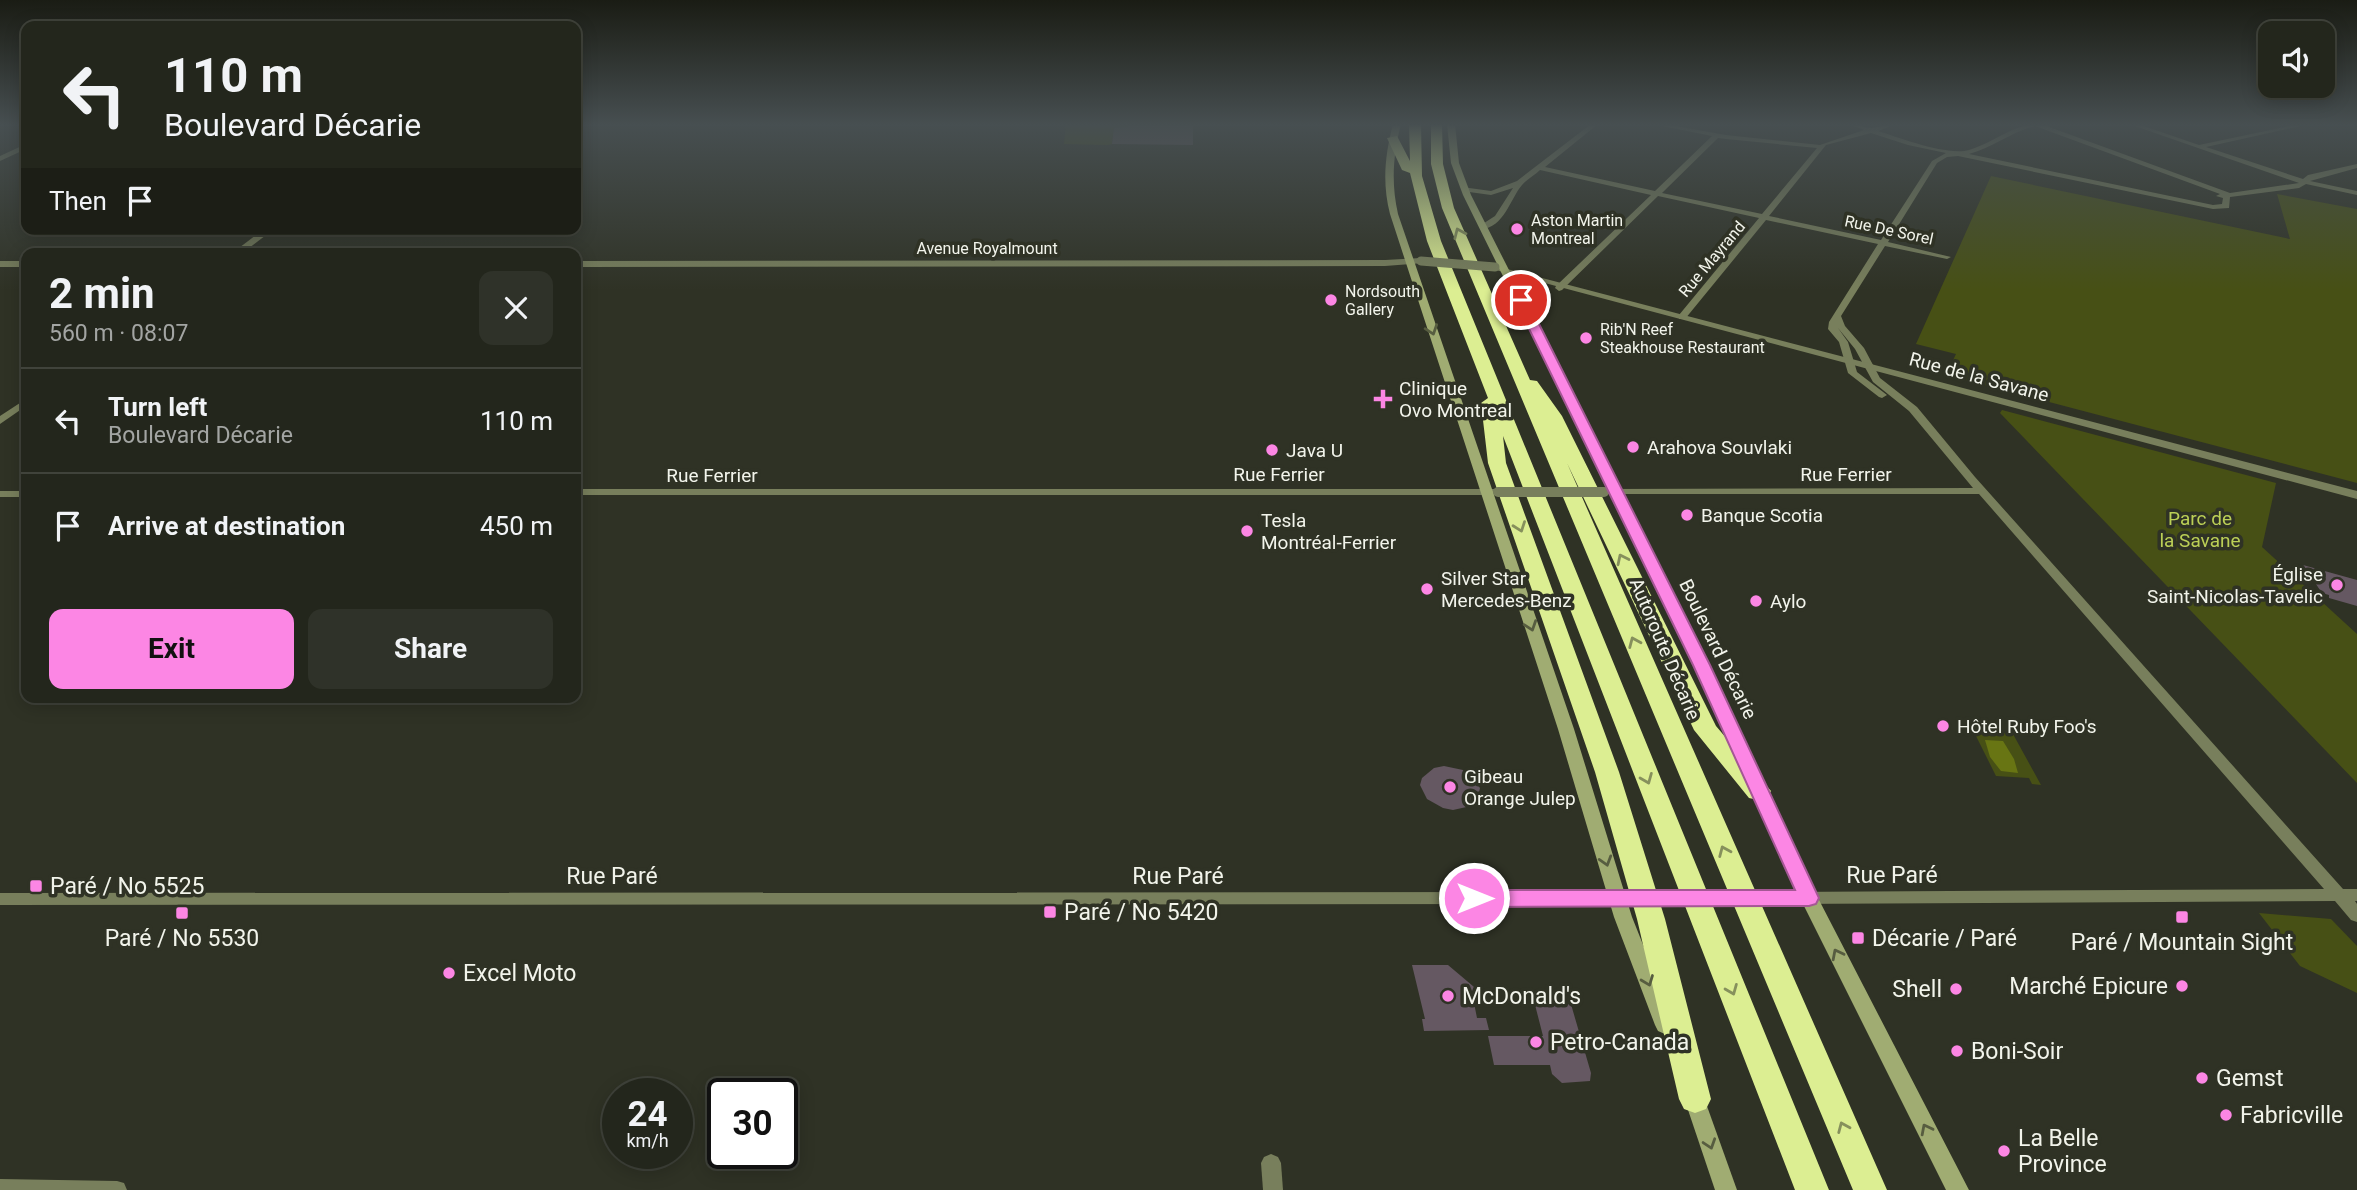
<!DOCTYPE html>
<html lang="en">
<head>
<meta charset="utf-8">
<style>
	:root { --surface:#23261c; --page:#2f3229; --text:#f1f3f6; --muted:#a3a5a3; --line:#40433b; --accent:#fc86e4 }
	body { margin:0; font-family:Roboto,sans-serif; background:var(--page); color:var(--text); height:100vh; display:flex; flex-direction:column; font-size:26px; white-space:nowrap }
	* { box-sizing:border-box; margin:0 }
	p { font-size:23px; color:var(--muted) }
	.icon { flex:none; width:38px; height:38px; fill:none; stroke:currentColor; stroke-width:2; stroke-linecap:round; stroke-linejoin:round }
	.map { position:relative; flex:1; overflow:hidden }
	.sheet { position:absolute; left:21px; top:248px; width:560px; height:455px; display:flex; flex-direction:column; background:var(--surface); border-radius:14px; box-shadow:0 4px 18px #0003,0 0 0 2px var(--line) }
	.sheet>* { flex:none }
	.guide { position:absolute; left:21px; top:21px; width:560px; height:214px; border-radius:14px; box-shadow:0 4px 18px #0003,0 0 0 2px var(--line); background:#23261c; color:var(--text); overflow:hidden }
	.fabs { position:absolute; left:2258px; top:21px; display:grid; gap:14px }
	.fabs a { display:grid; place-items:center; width:77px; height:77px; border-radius:14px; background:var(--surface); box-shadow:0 4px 18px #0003,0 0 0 2px var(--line); font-size:35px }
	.speed { position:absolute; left:602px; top:1078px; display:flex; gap:14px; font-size:35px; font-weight:700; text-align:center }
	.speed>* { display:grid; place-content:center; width:91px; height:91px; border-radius:50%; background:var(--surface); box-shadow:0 4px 18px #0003,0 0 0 2px var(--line); line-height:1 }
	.speed small { font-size:18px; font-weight:400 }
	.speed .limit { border:4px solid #111; border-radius:10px; background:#fff; color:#111 }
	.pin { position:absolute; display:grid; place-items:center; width:60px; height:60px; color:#fff; margin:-30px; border:4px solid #fff; border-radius:50%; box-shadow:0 2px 7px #0007 }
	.me { position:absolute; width:77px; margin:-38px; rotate:90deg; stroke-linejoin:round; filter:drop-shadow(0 0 5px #0008) }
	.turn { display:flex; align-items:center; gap:24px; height:147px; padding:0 28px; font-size:32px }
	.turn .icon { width:91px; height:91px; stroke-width:2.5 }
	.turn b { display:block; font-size:49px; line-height:60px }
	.then { display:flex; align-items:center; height:66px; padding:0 28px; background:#0003; gap:14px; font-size:26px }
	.round { display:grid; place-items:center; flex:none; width:74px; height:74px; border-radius:14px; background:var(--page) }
	.headline { display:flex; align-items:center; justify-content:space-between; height:119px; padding:0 28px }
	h1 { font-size:42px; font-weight:700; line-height:52px }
	.action { display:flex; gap:14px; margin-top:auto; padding:14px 28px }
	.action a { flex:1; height:80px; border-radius:14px; background:var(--accent); color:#111; font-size:28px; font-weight:700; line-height:80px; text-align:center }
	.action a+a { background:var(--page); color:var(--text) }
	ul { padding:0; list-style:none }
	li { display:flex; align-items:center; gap:21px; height:105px; padding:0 28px; border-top:2px solid var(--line) }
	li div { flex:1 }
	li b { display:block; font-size:26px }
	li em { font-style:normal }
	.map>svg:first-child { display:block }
	.green { fill:#475015 }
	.water { fill:#687513 }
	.building { fill:#655862 }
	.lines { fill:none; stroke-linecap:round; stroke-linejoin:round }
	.minor { fill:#787f5c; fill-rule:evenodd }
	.tertiary { fill:#787f5c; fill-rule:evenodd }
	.secondary { fill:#a0ac72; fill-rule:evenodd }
	.motorway { fill:#dcee92; fill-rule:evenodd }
	.minor-bridge-far1 { stroke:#787f5c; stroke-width:10 }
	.minor-bridge { stroke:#787f5c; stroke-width:17 }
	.tertiary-bridge { stroke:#787f5c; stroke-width:9 }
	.oneway { stroke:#86905c }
	.oneway2 { stroke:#575d40 }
	.route { fill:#fc86e4; stroke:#a45794; stroke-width:2 }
	.poi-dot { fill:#fc86e4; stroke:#2f3225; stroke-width:2.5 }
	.labels { text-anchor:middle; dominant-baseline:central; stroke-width:7; stroke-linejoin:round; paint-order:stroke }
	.far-poi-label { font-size:16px; fill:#f2f4eb; stroke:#2f3225; text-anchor:start }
	.far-street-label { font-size:16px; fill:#f2f4eb; stroke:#2f3225 }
	.street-label { font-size:19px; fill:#f2f4eb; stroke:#2f3225 }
	.poi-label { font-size:19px; fill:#f2f4eb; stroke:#2f3225; text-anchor:start }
	.park-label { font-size:19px; fill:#bbcf56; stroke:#2f3225 }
	.near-street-label { font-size:23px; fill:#f2f4eb; stroke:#2f3225 }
	.near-poi-label { font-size:23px; fill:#f2f4eb; stroke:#2f3225; text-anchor:start }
</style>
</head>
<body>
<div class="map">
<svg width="2357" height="1190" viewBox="0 0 2357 1190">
	<rect width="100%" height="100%" fill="#2f3225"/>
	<g class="green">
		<path d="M 1004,124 L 1147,124 L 1114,128 L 1112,144 L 1108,145 L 1064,144 L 1066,124 Z"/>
		<path d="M 1991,176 L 2290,239 L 2277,194 L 2357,209 L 2357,483 L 1946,375 L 1956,354 L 1916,344 Z"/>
		<path d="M 2002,410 L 2276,483 L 2262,547 L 2357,634 L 2357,783 L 2000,413 Z"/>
		<path d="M 1973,730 L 2013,734 L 2041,785 L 2032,784 L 2029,778 L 1996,776 Z"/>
		<path d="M 2259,913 L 2331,919 L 2357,946 L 2357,993 L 2300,966 Z"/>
	</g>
	<path class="water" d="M 1985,740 L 2003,741 L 2014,759 L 2018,773 L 2001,771 L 1990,757 Z"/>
	<g class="building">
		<path d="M 1147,124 L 1193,124 L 1193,145 L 1112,144 L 1114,128 Z"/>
		<path d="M 2303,565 L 2357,580 L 2357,606 L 2329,598 L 2329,595 L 2322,593 Z"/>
		<path d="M 1444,766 L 1463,770 L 1471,776 L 1480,788 L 1477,801 L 1471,806 L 1453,810 L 1443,808 L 1427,799 L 1420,785 L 1422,778 L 1434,768 Z"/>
		<path d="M 1412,965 L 1448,965 L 1480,992 L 1473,998 L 1477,1018 L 1486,1018 L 1489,1030 L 1424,1031 L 1422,1019 L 1425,1019 Z"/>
		<path d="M 1539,990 L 1568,994 L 1591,1073 L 1590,1081 L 1562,1083 L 1552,1074 L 1550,1065 L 1494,1065 L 1488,1036 L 1543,1036 L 1533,997 Z"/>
	</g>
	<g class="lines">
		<g class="minor">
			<path d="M 1591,124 L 1598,124 L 1545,167 L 1655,191 L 1712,136 L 1652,124 L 1664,124 L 1726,135 L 1820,145 L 1864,130 L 1849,124 C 1857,124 1865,128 1872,128 C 1880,127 1888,124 1896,124 L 1878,131 C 1900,138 1947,156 1969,150 C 1996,142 2012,124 2041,124 L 2230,193 L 2299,183 L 2129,124 L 2138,124 L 2199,145 L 2299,124 L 2310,124 L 2206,147 L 2303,179 L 2308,175 L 2357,164 L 2357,168 L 2310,181 L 2357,191 L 2357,195 L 2306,184 L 2299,188 L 2230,197 L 2229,208 L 2213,209 L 1958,156 L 1947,157 L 1937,163 L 1888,242 L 1951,257 L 1947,259 L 1885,246 L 1841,316 L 1845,326 L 1864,348 L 1880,378 L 1917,407 L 1975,477 L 2343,889 L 2357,889 L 2357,901 L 2355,901 L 2357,904 L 2357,922 L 2351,920 L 2335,901 L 1783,904 L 1777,902 L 1775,898 L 1777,894 L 1783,892 L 2324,889 L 1979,494 L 1603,494 L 1601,492 L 1607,489 L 1973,488 L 1909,411 L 1873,382 L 1855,349 L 1838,328 L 1848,342 L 1857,372 L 1887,395 L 1882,398 L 1879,397 L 1848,373 L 1839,342 L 1828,329 L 1829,322 L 1878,244 L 1766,220 L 1685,319 L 1679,319 L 1679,315 L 1759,218 L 1658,196 L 1562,290 L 1559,291 L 1555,288 L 1556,286 L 1651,195 L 1540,170 C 1535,175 1527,179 1522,185 C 1510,199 1504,228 1481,229 L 1481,225 L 1495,216 L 1513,188 L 1491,195 L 1462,191 L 1462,187 L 1491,191 L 1517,181 ZM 2035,126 L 2220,194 L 2216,196 L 2223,198 L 2222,204 L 2213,205 L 1969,154 C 1992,148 2011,132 2035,126 ZM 1871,133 L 1908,145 L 1946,153 L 1932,161 L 1881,240 L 1769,216 L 1826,145 ZM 1718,138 L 1726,139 L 1817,148 L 1762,214 L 1662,193 Z"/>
			<path d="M 26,144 L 26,149 L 0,161 L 0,156 Z"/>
			<path d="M 26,399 L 26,406 L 0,424 L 0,416 Z"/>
			<path d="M 576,489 L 1496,489 L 1502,492 L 1496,495 L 576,495 Z"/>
			<rect x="0" y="491" width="26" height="6"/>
			<path d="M 1645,892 L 1651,894 L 1653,898 L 1651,902 L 1645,904 L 0,905 L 0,893 Z"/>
			<path d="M 1271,1154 L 1278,1157 L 1281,1163 L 1283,1190 L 1263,1190 L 1261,1163 L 1264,1157 Z"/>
			<path d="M 0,1179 L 117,1181 L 124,1183 L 127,1190 L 0,1190 Z"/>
		</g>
		<g class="tertiary">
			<path d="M 264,229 L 274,229 L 241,254 L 231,254 Z"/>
			<path d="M 1421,258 L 1424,259 L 1424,263 L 1385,266 L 576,267 L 576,261 L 1385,260 Z"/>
			<rect x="0" y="261" width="26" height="6"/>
			<path d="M 1492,265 L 2357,491 L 2357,499 L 1492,269 Z"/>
		</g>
		<g class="secondary">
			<path d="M 1393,124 L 1401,124 C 1393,155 1391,183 1398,214 L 1574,729 L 1632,917 L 1675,1025 L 1672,1031 L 1665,1034 L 1658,1031 L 1655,1025 L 1614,917 L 1558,729 L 1390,214 C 1382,183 1385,155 1393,124 Z"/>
			<path d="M 1447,124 L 1455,124 L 1459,163 L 1471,195 L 1709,665 L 1818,898 L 1969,1190 L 1946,1190 L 1800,898 L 1695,665 L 1463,195 L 1451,163 Z"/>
			<path d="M 1693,1085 L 1700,1088 L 1703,1095 L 1737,1190 L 1715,1190 L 1683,1095 L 1686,1088 Z"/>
		</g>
		<g class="motorway">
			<path d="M 1409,124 L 1421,124 L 1422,176 L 1441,241 L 1829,1190 L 1795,1190 L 1503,436 L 1506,463 L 1619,772 L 1665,919 L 1711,1099 L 1706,1109 L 1695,1113 L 1684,1109 L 1679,1099 L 1637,919 L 1595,772 L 1488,463 L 1481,403 L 1488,398 L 1427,241 L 1410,173 L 1402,170 L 1387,138 L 1397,136 L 1410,161 Z"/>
			<path d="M 1431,124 L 1442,124 L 1443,164 L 1454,208 L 1530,380 L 1537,381 L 1562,416 L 1716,726 L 1771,791 L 1767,798 L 1758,800 L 1749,798 L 1694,730 L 1567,463 L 1887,1190 L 1853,1190 L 1442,208 L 1431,164 Z"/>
		</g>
		<path class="minor-bridge-far1" d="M 1498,492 L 1604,492"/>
		<path class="minor-bridge" d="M 1659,898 L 1783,898"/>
		<path class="tertiary-bridge" d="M 1421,261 L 1495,267"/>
	</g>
	<defs><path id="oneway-chevron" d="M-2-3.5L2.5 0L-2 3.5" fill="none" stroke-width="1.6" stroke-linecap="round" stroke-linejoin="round" transform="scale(1.75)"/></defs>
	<g class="oneway">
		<use href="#oneway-chevron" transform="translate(1459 233) rotate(-114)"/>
		<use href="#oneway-chevron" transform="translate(1520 527) rotate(70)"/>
		<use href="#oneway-chevron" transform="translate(1622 559) rotate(-116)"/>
		<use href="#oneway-chevron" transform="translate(1634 642) rotate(-113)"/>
		<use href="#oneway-chevron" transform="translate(1647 779) rotate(68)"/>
		<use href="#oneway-chevron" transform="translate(1724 851) rotate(-113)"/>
		<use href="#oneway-chevron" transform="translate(1732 990) rotate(68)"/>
		<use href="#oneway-chevron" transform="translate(1843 1127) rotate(-113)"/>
	</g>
	<g class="oneway2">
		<use href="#oneway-chevron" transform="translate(1432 330) rotate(71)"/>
		<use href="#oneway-chevron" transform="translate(1531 626) rotate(71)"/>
		<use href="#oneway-chevron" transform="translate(1606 861) rotate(73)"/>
		<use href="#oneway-chevron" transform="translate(1837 954) rotate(-117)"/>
		<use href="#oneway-chevron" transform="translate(1648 981) rotate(69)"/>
		<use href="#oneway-chevron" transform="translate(1926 1129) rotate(-117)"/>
		<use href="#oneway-chevron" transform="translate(1710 1144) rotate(72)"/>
	</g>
	<linearGradient id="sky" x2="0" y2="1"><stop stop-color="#1a1c14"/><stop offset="0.43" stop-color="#474f51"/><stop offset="1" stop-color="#474f51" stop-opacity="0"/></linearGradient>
	<rect width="2357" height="290" fill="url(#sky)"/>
	<path class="route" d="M 1517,298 L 1527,300 L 1710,665 L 1819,898 L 1816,904 L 1809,906 L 1474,907 L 1467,904 L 1464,898 L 1467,892 L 1474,890 L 1795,890 L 1693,665 L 1515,300 Z"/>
	<g class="poi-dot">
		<circle cx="1517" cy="229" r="7"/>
		<circle cx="1331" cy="300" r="7"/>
		<circle cx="1586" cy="338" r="7"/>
		<path d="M1379.5 388.5h7v7h7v7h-7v7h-7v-7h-7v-7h7z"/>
		<circle cx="1633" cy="447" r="7"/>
		<circle cx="1272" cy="450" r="7"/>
		<circle cx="1687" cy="515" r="7"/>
		<circle cx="1247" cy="531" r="7"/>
		<circle cx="2337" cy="585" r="7"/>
		<circle cx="1427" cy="589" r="7"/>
		<circle cx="1756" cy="601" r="7"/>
		<circle cx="1943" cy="726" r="7"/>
		<circle cx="1450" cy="787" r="7"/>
		<rect x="29" y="879" width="14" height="14" rx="3.5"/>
		<rect x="1043" y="905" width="14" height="14" rx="3.5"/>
		<rect x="175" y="906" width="14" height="14" rx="3.5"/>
		<rect x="2175" y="910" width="14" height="14" rx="3.5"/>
		<rect x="1851" y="931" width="14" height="14" rx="3.5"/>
		<circle cx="449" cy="973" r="7"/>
		<circle cx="2182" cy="986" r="7"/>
		<circle cx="1956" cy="989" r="7"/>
		<circle cx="1448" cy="996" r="7"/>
		<circle cx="1536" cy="1042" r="7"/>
		<circle cx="1957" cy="1051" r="7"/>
		<circle cx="2202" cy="1078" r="7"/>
		<circle cx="2226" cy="1115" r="7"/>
		<circle cx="2004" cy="1151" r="7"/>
	</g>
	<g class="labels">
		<g class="far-poi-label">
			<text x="1531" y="220">Aston Martin<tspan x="1531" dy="18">Montreal</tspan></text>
			<text x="1345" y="291">Nordsouth<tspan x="1345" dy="18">Gallery</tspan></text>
			<text x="1600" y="329">Rib'N Reef<tspan x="1600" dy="18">Steakhouse Restaurant</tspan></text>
		</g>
		<g class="far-street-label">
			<text transform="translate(1889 230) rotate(12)">Rue De Sorel</text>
			<text x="987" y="248">Avenue Royalmount</text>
			<text transform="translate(1712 259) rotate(-50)">Rue Mayrand</text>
		</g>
		<g class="street-label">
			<text transform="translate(1979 377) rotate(15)">Rue de la Savane</text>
			<text x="1279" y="474">Rue Ferrier</text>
			<text x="1846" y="474">Rue Ferrier</text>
			<text x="712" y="475">Rue Ferrier</text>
			<text transform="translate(1665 649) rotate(67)">Autoroute Décarie</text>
			<text transform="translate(1718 649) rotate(64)">Boulevard Décarie</text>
		</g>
		<g class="poi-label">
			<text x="1399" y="388">Clinique<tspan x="1399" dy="22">Ovo Montreal</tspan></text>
			<text x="1647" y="447">Arahova Souvlaki</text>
			<text x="1286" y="450">Java U</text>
			<text x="1701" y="515">Banque Scotia</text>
			<text x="1261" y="520">Tesla<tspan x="1261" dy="22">Montréal-Ferrier</tspan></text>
			<text x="2323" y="574" text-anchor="end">Église<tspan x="2323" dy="22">Saint-Nicolas-Tavelic</tspan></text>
			<text x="1441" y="578">Silver Star<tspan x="1441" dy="22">Mercedes-Benz</tspan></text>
			<text x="1770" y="601">Aylo</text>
			<text x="1957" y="726">Hôtel Ruby Foo's</text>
			<text x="1464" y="776">Gibeau<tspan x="1464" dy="22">Orange Julep</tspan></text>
		</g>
		<g class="park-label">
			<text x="2200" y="518">Parc de<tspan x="2200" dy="22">la Savane</tspan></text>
		</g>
		<g class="near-street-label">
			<text x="1892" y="875">Rue Paré</text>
			<text x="612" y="876">Rue Paré</text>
			<text x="1178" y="876">Rue Paré</text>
		</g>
		<g class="near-poi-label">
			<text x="50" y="886">Paré / No 5525</text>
			<text x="1064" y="912">Paré / No 5420</text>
			<text x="182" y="938" text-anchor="middle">Paré / No 5530</text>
			<text x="1872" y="938">Décarie / Paré</text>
			<text x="2182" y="942" text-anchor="middle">Paré / Mountain Sight</text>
			<text x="463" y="973">Excel Moto</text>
			<text x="2168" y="986" text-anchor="end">Marché Epicure</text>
			<text x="1942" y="989" text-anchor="end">Shell</text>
			<text x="1462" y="996">McDonald's</text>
			<text x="1550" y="1042">Petro-Canada</text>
			<text x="1971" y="1051">Boni-Soir</text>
			<text x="2216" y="1078">Gemst</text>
			<text x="2240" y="1115">Fabricville</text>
			<text x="2018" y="1138">La Belle<tspan x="2018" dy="26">Province</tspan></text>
		</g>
	</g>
</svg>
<div class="fabs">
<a><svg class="icon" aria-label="sound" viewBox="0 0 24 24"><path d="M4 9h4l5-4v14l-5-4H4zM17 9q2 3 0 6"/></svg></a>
</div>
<div class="speed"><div>24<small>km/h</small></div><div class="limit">30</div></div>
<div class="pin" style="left:1521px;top:300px;background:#d93025"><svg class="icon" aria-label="arrive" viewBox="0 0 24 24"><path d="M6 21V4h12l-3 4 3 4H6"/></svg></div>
<svg class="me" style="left:1474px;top:898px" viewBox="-20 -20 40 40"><circle r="17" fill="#fc86e4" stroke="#fff" stroke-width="3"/><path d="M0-11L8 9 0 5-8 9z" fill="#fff"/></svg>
<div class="guide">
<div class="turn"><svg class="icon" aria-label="left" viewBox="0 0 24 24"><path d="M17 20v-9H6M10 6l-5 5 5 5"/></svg><div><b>110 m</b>Boulevard Décarie</div></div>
<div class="then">Then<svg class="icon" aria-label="arrive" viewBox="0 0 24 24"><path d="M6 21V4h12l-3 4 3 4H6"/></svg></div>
</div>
<section class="sheet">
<div class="headline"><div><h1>2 min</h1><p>560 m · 08:07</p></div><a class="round"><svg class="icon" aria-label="close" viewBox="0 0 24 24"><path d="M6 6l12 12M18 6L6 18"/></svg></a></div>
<ul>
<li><svg class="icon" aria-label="left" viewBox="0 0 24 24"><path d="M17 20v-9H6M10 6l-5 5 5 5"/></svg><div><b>Turn left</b><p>Boulevard Décarie</p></div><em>110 m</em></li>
<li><svg class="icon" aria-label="arrive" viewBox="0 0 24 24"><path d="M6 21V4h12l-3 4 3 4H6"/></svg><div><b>Arrive at destination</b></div><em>450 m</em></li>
</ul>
<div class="action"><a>Exit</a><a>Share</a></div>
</section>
</div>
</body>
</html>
